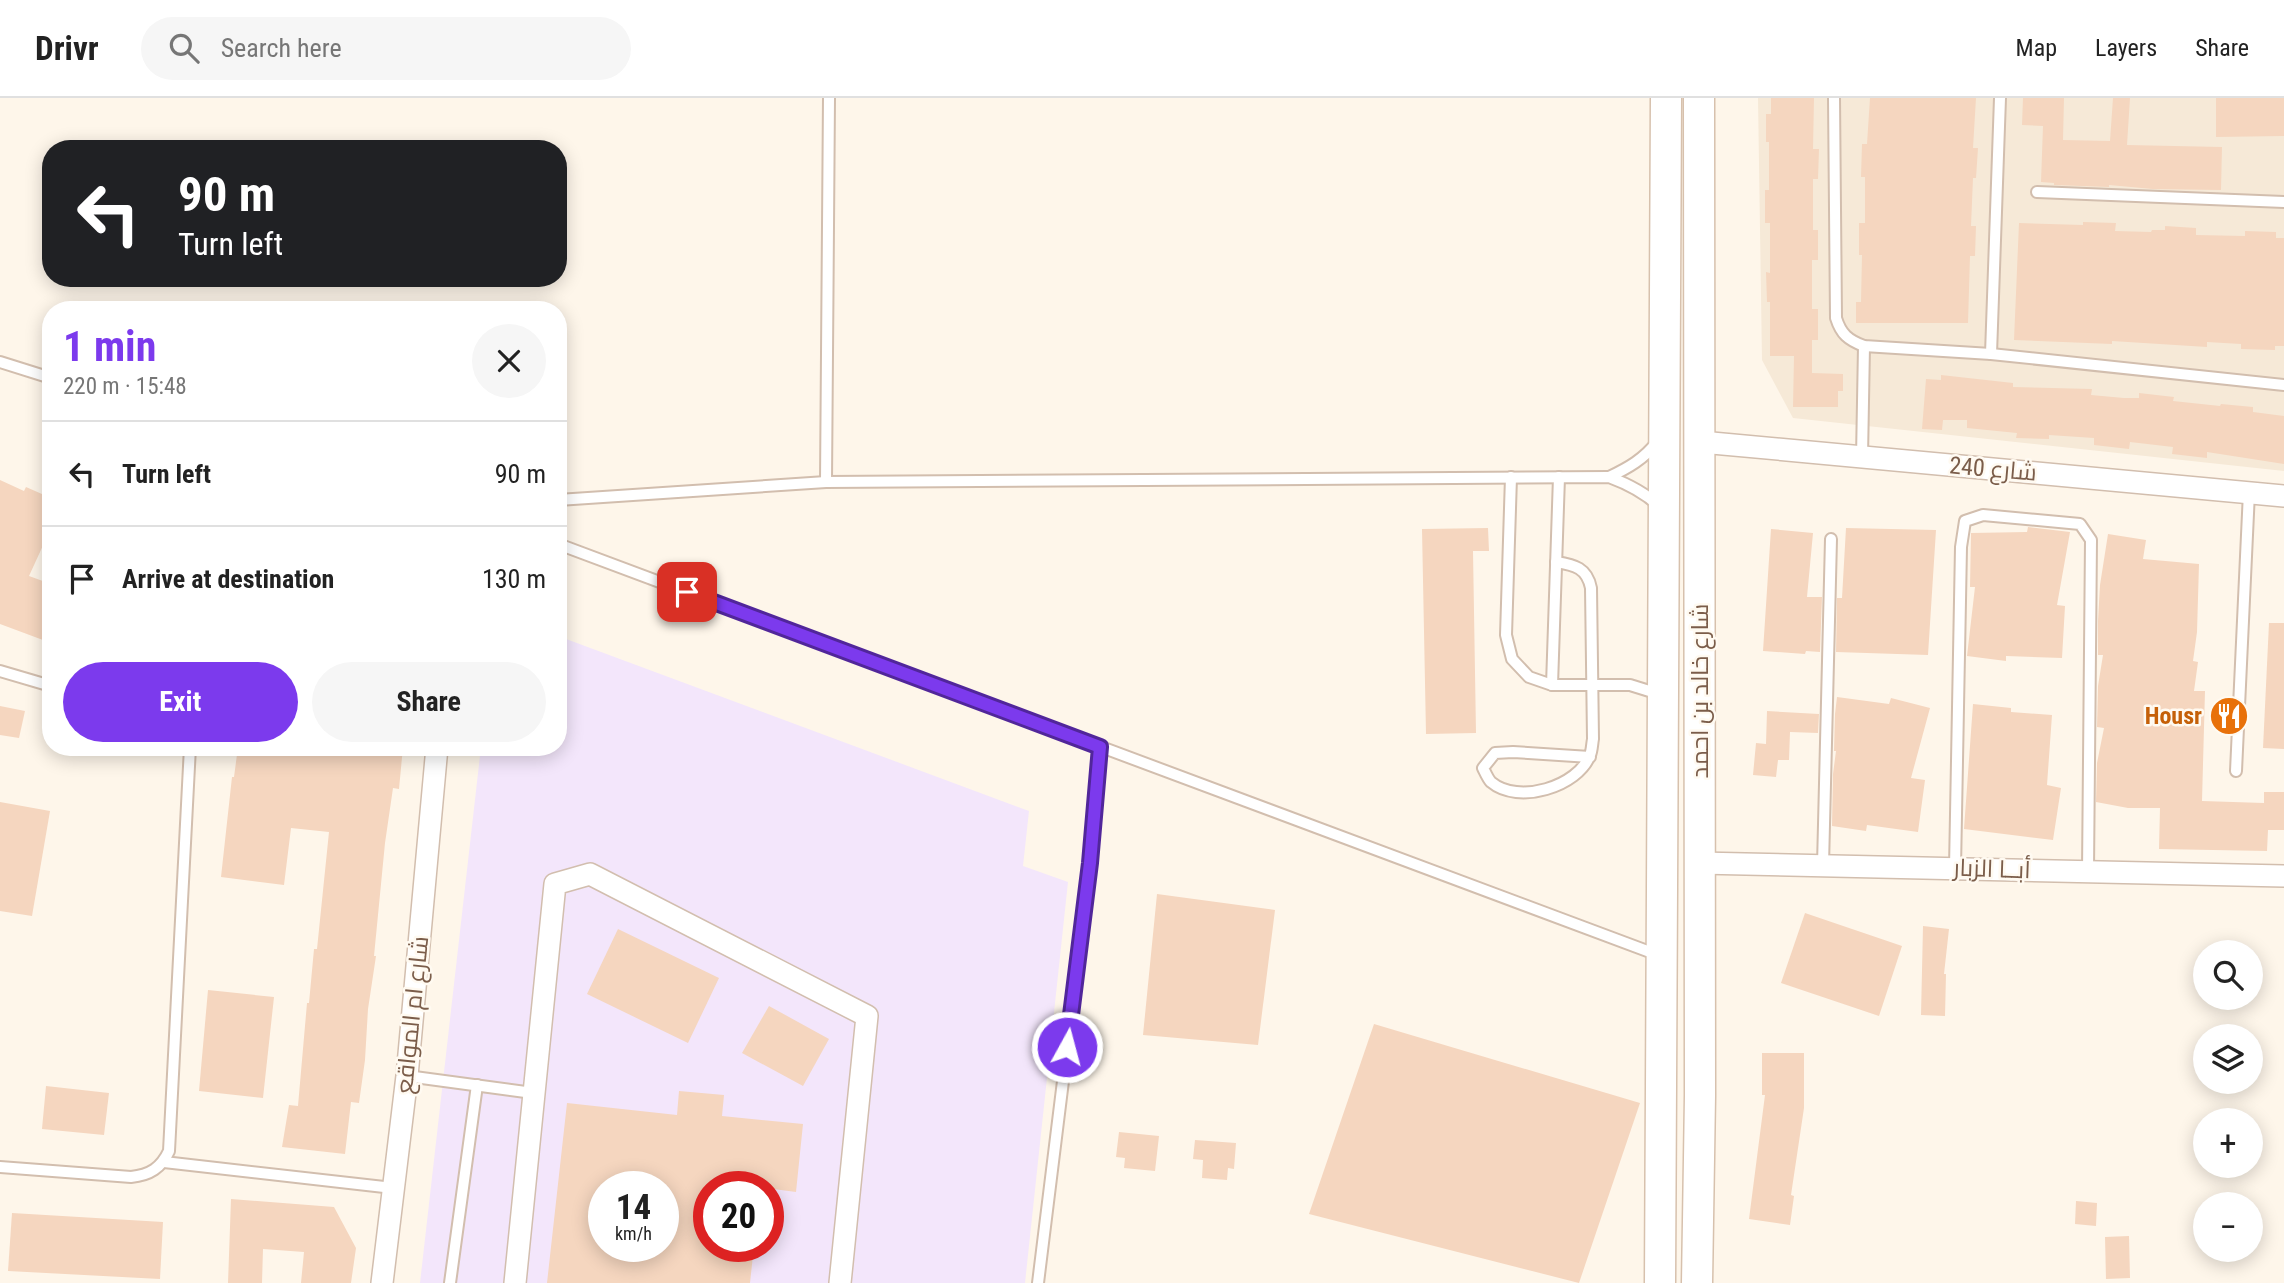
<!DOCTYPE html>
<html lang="en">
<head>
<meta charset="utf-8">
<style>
	:root { --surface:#fff; --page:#f6f6f6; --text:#222; --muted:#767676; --line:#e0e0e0; --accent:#7c3aed }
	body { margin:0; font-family:"Roboto Condensed",Cairo,sans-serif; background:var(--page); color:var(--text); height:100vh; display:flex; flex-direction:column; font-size:26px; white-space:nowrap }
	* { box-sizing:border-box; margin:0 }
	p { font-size:23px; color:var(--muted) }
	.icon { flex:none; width:38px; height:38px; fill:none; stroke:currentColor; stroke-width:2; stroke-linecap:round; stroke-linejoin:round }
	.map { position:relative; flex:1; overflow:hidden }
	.panel { position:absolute; left:42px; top:203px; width:525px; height:455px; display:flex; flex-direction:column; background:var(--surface); border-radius:28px; box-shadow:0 4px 18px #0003 }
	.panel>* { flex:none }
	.top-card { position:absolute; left:42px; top:42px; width:525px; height:147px; border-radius:28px; box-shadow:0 4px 18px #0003; background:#202124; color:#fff; overflow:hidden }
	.fabs { position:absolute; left:2193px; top:842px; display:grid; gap:14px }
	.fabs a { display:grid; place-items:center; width:70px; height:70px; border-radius:50%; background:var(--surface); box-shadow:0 4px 18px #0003; font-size:35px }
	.speed { position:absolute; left:588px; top:1073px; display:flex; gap:14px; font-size:35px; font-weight:700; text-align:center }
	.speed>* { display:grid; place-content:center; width:91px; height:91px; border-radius:50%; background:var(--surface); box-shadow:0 4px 18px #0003; line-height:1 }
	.speed small { font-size:18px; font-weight:400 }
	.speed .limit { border:10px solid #d22; background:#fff; color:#111 }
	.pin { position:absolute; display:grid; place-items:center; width:60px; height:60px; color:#fff; margin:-30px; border-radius:14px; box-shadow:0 4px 10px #0006 }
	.me { position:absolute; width:77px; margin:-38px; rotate:7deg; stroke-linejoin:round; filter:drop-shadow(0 0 5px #0008) }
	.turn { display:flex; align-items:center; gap:24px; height:147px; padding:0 21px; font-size:32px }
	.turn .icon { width:91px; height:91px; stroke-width:2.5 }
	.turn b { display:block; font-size:49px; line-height:60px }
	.round { display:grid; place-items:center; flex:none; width:74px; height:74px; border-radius:37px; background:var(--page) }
	.head { display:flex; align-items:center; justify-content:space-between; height:119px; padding:0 21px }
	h1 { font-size:42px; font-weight:700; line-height:52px; color:var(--accent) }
	.action { display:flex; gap:14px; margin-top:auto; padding:14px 21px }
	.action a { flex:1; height:80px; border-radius:42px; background:var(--accent); color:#fff; font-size:28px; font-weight:700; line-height:80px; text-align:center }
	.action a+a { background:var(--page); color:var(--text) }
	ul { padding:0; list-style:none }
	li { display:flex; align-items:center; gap:21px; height:105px; padding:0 21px; border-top:2px solid var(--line) }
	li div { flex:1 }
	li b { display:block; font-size:26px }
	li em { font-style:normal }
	header { display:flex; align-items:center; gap:42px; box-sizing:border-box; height:98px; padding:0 35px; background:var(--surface); border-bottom:2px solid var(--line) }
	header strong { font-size:33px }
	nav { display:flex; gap:38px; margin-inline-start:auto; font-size:24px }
	.search { width:490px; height:63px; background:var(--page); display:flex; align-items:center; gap:18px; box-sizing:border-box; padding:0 24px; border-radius:38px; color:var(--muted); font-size:26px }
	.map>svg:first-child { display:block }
	.residential { fill:#f6e9d7 }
	.education { fill:#f3e6fb; fill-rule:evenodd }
	.building { fill:#f5d6bf; fill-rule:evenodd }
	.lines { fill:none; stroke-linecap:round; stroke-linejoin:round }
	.lane-casing { stroke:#d2beae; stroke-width:14 }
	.street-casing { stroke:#d2beae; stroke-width:24 }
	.secondary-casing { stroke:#d7c1ad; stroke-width:33 }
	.lane { stroke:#fff; stroke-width:10 }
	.street { stroke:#fff; stroke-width:21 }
	.secondary { stroke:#fff; stroke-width:30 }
	.route-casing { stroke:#51269a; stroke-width:18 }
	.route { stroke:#7c3aed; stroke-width:12 }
	.labels { text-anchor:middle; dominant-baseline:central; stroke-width:5; stroke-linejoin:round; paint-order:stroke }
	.street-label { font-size:24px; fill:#7b5d4a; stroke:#fffaf1 }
	.food-label { font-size:24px; font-weight:bold; fill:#c56008; stroke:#fffaf1; text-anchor:end }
</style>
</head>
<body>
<header>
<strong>Drivr</strong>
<div class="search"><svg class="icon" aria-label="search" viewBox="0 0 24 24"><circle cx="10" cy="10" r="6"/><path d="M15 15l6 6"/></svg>Search here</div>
<nav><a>Map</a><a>Layers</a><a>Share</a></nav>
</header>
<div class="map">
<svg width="2284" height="1185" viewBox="0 0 2284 1185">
	<rect width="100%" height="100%" fill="#fef6ea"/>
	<path class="residential" d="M 1758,0 L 2284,0 L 2284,373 L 1793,320 L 1762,262 Z"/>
	<path class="education" d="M 558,538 L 1029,713 L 1023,768 L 1068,784 L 1025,1185 L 420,1185 L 481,649 L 558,649 ZM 604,1088 L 663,1088 L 663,1148 L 604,1148 ZM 709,1088 L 768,1088 L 768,1148 L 709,1148 Z"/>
	<g class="building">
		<path d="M 1771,0 L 1814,0 L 1813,51 L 1819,51 L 1818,81 L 1813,81 L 1813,132 L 1818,132 L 1818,162 L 1812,162 L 1812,211 L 1818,211 L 1818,242 L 1812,242 L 1812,275 L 1843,276 L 1843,293 L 1838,293 L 1838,309 L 1793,309 L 1794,258 L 1770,258 L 1770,204 L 1767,204 L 1766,174 L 1770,175 L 1770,125 L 1765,125 L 1765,92 L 1769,92 L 1769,44 L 1766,44 L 1766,16 L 1771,16 Z"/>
		<path d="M 1870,0 L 1976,0 L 1973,50 L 1978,50 L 1976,80 L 1973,80 L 1971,128 L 1976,128 L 1975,158 L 1970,158 L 1968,225 L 1856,225 L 1856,204 L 1861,204 L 1862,157 L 1859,157 L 1859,125 L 1865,125 L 1865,79 L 1861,79 L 1862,46 L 1867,46 Z"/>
		<path d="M 2023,0 L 2064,0 L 2063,42 L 2110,43 L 2113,0 L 2130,0 L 2127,47 L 2222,49 L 2221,92 L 2153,91 L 2109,87 L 2109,89 L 2054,87 L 2054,85 L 2041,84 L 2043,28 L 2022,27 Z"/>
		<path d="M 2216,0 L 2284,0 L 2284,38 L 2216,39 Z"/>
		<path d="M 2083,124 L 2116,125 L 2115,133 L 2151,134 L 2152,132 L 2165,132 L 2165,128 L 2196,130 L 2196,137 L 2245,138 L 2245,133 L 2276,134 L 2276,140 L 2284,140 L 2284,248 L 2275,248 L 2275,252 L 2241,251 L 2241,246 L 2207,244 L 2207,249 L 2112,243 L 2112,246 L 2014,242 L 2019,125 L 2083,127 Z"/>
		<path d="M 1941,277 L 2013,285 L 2013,289 L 2092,291 L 2091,297 L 2124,300 L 2139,300 L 2139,295 L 2174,299 L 2173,303 L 2220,308 L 2221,306 L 2253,309 L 2253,314 L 2284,318 L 2284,366 L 2207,354 L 2207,360 L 2172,356 L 2173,349 L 2130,344 L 2129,351 L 2094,347 L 2094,340 L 2049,337 L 2049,341 L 2016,340 L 2017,335 L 1967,330 L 1967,322 L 1943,322 L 1942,332 L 1922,331 L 1926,281 L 1941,282 Z"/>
		<path d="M 0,382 L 24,393 L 26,389 L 51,400 L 51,430 L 29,478 L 51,486 L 51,545 L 0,526 Z"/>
		<path d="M 2028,429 L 2070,434 L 2057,507 L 2065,508 L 2062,560 L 2006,558 L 2006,563 L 1967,558 L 1975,489 L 1970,489 L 1971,435 L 2027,434 Z"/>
		<path d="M 1488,430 L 1489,453 L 1473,453 L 1476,635 L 1426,636 L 1422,431 Z"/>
		<path d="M 1846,430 L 1936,432 L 1928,557 L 1836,554 L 1837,500 L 1842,500 Z"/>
		<path d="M 1771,431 L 1813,435 L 1807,499 L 1822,499 L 1820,554 L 1806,553 L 1805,556 L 1763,553 Z"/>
		<path d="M 2108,436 L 2146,442 L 2143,461 L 2199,466 L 2197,534 L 2193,563 L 2198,564 L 2194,593 L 2205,593 L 2202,703 L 2264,705 L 2264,694 L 2284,694 L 2284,732 L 2268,732 L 2267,753 L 2159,751 L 2160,710 L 2128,710 L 2096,704 L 2097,665 L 2104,630 L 2097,629 L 2098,588 L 2103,557 L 2098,557 L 2098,523 L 2100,487 Z"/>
		<path d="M 2269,525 L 2284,525 L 2284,651 L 2263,650 Z"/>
		<path d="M 1837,599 L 1889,606 L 1891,600 L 1930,610 L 1911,680 L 1925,682 L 1918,734 L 1867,727 L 1866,733 L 1832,728 L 1833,676 L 1836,653 L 1834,653 L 1835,616 Z"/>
		<path d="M 1973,606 L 2011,610 L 2011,614 L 2052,617 L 2047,687 L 2061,690 L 2053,742 L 1964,731 Z"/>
		<path d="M 0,608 L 25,613 L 19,640 L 0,637 Z"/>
		<path d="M 1767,613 L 1819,616 L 1818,635 L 1790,634 L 1789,662 L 1778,662 L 1776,679 L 1753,677 L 1756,645 L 1766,646 Z"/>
		<path d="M 238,649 L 403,649 L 399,691 L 393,690 L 385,745 L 374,858 L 376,858 L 368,911 L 365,962 L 359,1005 L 351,1004 L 345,1056 L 282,1049 L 289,1007 L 298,1008 L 307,905 L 309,905 L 314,851 L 317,851 L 329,734 L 291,730 L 284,787 L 221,779 L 232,679 L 234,679 Z"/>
		<path d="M 0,704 L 50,713 L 32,818 L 0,813 Z"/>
		<path d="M 1157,796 L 1275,812 L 1258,947 L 1143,937 Z"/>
		<path d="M 1805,815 L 1902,848 L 1879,918 L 1781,885 Z"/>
		<path d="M 1923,828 L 1949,831 L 1944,876 L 1946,876 L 1945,918 L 1921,917 Z"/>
		<path d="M 618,831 L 719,880 L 688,945 L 587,896 Z"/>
		<path d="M 208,892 L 274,899 L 263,1000 L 199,993 Z"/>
		<path d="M 769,908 L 829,941 L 803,988 L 742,955 Z"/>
		<path d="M 1374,926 L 1640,1005 L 1579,1185 L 1309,1116 Z"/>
		<path d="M 1762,955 L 1804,955 L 1804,1010 L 1791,1097 L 1794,1098 L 1790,1127 L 1749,1121 L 1765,997 L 1762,997 Z"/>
		<path d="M 46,988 L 109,995 L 104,1037 L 42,1031 Z"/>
		<path d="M 679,993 L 724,997 L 722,1018 L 803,1026 L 796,1094 L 722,1084 L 722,1088 L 709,1088 L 709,1148 L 754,1148 L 750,1185 L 547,1185 L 567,1005 L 677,1017 ZM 604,1088 L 663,1088 L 663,1148 L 604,1148 Z"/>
		<path d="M 1119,1034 L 1159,1038 L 1155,1073 L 1124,1070 L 1125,1060 L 1116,1059 Z"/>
		<path d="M 1195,1042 L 1236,1045 L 1234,1071 L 1228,1070 L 1227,1082 L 1202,1080 L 1203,1062 L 1193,1061 Z"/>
		<path d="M 231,1101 L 334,1109 L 356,1150 L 351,1185 L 301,1185 L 304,1154 L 263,1151 L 262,1185 L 228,1185 Z"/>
		<path d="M 2076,1103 L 2097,1105 L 2096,1128 L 2075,1126 Z"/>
		<path d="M 12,1115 L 163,1124 L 160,1181 L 8,1173 Z"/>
		<path d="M 2129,1138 L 2130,1180 L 2106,1181 L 2105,1139 Z"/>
	</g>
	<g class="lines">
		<g class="lane-casing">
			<g id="lane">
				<path d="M 1834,0 L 1836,220 C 1841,236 1848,242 1864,248 L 1991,256 L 2284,287"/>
				<path d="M 2037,94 L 2284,104"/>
				<path d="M 1991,256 L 2000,0"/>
				<path d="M 0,264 L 51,280"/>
				<path d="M 1862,359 L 1864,248"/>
				<path d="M 1511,379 L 1506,537 L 1512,561 L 1529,579 L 1552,587 L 1630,587 L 1659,596"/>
				<path d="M 1609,379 C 1628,370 1644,361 1657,344"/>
				<path d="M 826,384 L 829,0"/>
				<path d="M 558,402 L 826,384 L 1609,379 C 1628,386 1644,394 1659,408"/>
				<path d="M 558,446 L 1658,857"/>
				<path d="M 1556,464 C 1575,467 1587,470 1591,490 L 1593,641 C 1592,646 1592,653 1590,657 C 1578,689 1518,707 1491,684 C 1488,681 1485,674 1483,670 L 1495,655 L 1513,654 L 1590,659"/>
				<path d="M 0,573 L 51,588"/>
				<path d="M 1552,587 L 1559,379"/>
				<path d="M 2236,673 L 2249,394"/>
				<path d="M 1823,767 L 1831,441"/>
				<path d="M 1955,770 L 1961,449 L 1965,423 L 1983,417 L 2080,426 L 2091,442 L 2088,773"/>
				<path d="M 407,978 L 533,995"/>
				<path d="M 164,1064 L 393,1090"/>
				<path d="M 0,1069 L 131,1079 C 150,1077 161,1070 169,1053 L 190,649"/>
				<path d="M 450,1185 L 477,987"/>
				<path d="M 1038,1185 L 1090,765 L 1100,649"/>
			</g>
		</g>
		<g class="street-casing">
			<g id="street">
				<path d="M 1701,344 L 2284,398"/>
				<path d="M 1699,765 L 2284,778"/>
				<path d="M 382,1185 L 407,978 L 437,649"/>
				<path d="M 515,1185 L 555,786 L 590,776 L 867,918 L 840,1185"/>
			</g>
		</g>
		<g class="secondary-casing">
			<g id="secondary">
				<path d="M 1660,1185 L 1666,0"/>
				<path d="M 1697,1185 L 1700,998 L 1699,0"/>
			</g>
		</g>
		<use href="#lane" class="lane"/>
		<use href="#street" class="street"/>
		<use href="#secondary" class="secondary"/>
	</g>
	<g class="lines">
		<g class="route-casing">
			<path id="route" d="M 687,494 L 1100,649 L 1090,765 L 1067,949"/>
		</g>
		<use href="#route" class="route"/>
	</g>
	<defs>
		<g id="restaurant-disc" transform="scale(2.0125)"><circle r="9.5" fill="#e8710a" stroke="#fffaf1"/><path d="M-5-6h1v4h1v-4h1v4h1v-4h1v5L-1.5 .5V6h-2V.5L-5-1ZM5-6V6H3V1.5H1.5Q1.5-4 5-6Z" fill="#fff"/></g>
	</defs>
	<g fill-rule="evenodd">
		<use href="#restaurant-disc" x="2229" y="618"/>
	</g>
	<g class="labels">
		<g class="street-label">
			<text transform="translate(1993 371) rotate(5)">شارع 240</text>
			<text transform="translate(1700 593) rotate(-90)">شارع خالد بن احمد</text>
			<text transform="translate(1992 771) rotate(2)">أبــا الزبار</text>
			<text transform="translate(412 917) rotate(-84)">شارع ام المواقع</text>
		</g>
		<g class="food-label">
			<text x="2202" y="618">Housr</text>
		</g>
	</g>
</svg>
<div class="fabs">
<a><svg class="icon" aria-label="search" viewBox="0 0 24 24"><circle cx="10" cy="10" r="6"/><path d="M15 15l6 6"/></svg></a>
<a><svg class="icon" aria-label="layers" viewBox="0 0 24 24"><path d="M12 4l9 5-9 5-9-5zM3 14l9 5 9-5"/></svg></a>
<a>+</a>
<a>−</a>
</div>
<div class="speed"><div>14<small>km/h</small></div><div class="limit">20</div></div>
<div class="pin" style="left:687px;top:494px;background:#d93025"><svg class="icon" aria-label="arrive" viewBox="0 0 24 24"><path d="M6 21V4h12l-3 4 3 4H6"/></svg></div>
<svg class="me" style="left:1067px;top:949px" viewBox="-20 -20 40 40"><circle r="17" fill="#7c3aed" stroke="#fff" stroke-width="3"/><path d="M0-11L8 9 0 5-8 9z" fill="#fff"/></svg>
<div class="top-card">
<div class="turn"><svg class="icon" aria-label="left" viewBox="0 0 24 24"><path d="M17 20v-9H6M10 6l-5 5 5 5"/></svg><div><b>90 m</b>Turn left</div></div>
</div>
<section class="panel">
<div class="head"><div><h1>1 min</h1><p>220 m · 15:48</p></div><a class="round"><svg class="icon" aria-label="close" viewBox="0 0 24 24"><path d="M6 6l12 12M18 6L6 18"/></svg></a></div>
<ul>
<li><svg class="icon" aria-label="left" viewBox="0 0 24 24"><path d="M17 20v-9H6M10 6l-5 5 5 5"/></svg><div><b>Turn left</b></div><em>90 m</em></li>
<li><svg class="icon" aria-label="arrive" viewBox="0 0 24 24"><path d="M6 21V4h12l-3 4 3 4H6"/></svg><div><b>Arrive at destination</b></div><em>130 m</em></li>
</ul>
<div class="action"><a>Exit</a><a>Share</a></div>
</section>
</div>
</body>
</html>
